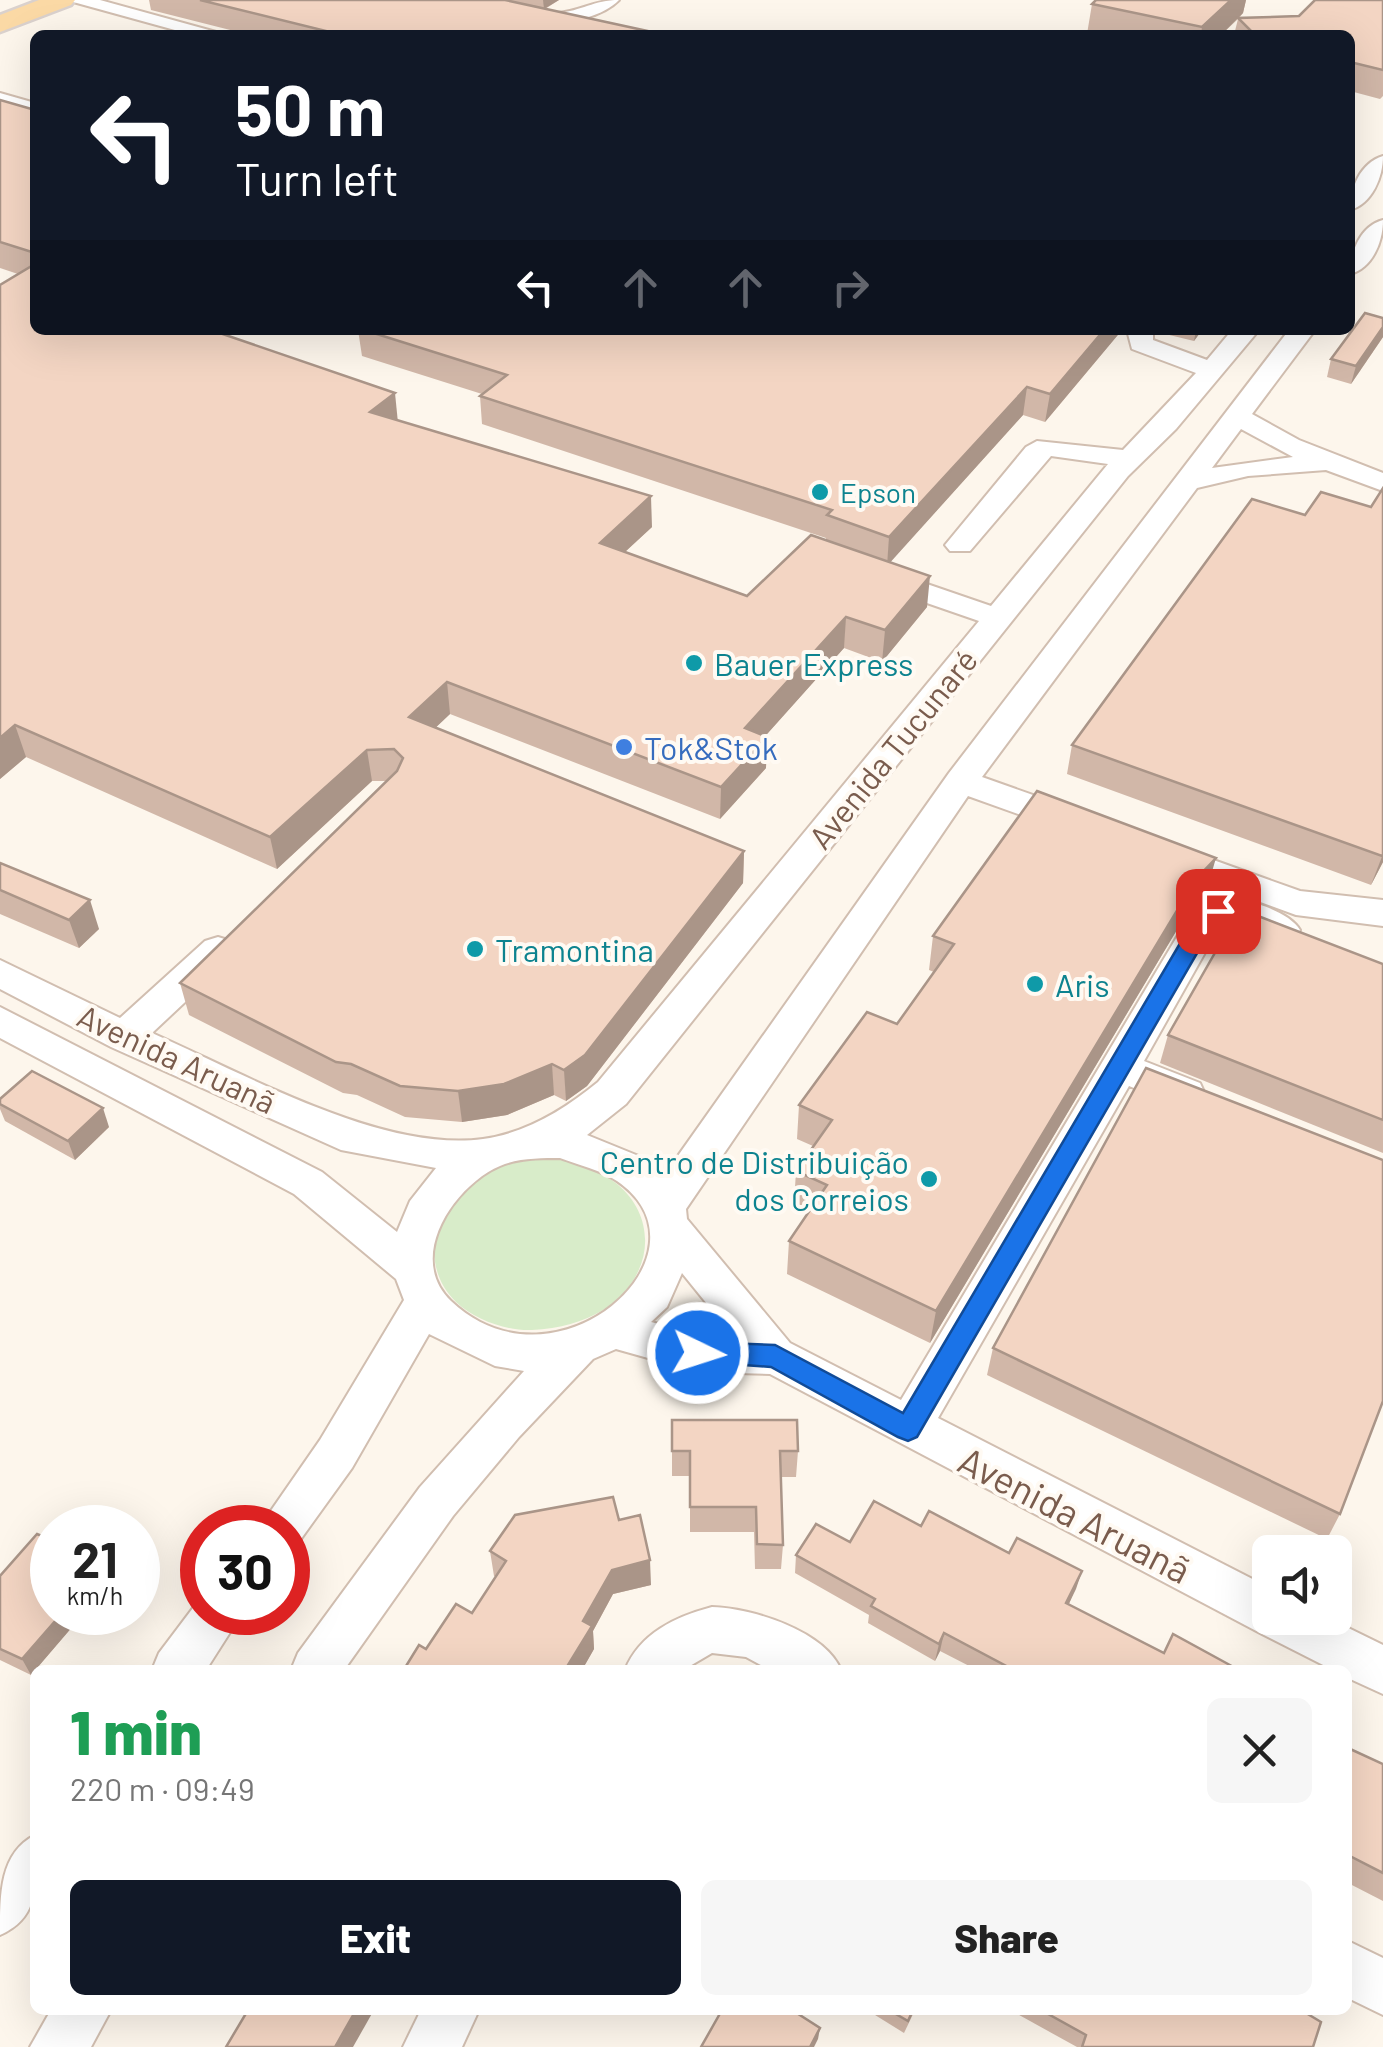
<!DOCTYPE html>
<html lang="en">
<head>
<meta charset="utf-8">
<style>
	:root { --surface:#fff; --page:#f6f6f6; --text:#222; --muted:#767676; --accent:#111827 }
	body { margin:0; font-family:Barlow,sans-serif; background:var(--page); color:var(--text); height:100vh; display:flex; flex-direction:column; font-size:38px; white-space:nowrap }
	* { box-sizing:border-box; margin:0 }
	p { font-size:32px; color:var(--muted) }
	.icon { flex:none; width:55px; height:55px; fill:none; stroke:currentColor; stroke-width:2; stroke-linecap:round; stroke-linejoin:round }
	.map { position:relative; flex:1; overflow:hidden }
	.side { position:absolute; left:30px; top:1665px; width:1322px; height:350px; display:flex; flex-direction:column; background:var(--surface); border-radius:15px; box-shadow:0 10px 40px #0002 }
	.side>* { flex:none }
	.top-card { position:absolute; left:30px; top:30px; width:1325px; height:305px; border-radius:15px; box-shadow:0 10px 40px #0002; background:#111827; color:#fff; overflow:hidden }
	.fabs { position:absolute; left:1252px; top:1535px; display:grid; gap:20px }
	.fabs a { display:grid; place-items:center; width:100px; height:100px; border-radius:15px; background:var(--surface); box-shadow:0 10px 40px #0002; font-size:50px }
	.speed { position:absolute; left:30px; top:1505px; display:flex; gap:20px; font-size:50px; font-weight:700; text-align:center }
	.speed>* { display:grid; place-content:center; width:130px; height:130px; border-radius:50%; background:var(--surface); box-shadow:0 10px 40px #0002; line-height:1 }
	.speed small { font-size:25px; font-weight:400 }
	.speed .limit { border:15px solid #d22; background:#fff; color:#111 }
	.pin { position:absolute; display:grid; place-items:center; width:85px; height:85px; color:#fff; margin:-42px; border-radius:20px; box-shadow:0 5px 15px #0006 }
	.me { position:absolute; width:110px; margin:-55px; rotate:94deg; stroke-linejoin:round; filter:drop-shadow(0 0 8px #0008) }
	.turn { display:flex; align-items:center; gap:35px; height:210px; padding:0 40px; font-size:45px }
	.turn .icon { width:130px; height:130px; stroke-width:2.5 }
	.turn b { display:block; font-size:70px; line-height:85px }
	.lanes { display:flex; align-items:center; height:95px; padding:0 40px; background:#0003; justify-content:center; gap:50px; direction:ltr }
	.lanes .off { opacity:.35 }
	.round { display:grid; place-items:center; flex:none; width:105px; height:105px; border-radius:15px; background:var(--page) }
	.summary { display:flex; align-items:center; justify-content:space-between; height:170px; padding:0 40px }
	h1 { font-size:60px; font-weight:800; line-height:75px; color:#1e9e55 }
	.action { display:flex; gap:20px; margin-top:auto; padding:20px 40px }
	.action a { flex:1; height:115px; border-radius:15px; background:var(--accent); color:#fff; font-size:40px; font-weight:800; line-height:115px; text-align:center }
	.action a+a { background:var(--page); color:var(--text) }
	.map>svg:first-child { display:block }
	.green { fill:#d8ecc9 }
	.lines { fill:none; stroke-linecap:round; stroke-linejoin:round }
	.minor-casing { stroke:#d1beb0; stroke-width:4 }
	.major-casing { stroke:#dad1cd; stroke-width:5 }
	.minor { fill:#fff; fill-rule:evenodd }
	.major { fill:#fbd9a5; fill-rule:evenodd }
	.wall { fill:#d1b7a8 }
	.shaded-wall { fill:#aa9588 }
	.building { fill:#f3d5c3; stroke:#aa9588; stroke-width:2.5 }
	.route { fill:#1a73e8; stroke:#114b97; stroke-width:2.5 }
	.culture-dot { fill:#0f9aa8; stroke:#fffaf3; stroke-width:4 }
	.shop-dot { fill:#3f7fe0; stroke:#fffaf3; stroke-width:4 }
	.labels { text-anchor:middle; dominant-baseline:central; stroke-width:8; stroke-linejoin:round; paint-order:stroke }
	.far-culture-label { font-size:28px; fill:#0d838f; stroke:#fffaf3; text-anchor:start }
	.culture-label { font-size:32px; fill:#0d838f; stroke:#fffaf3; text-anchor:start }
	.shop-label { font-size:32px; fill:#366cbe; stroke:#fffaf3; text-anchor:start }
	.street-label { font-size:32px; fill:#7a5c4d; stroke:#fffaf3 }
	.near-street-label { font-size:38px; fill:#7a5c4d; stroke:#fffaf3 }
</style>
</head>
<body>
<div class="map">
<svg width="1383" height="2047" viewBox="0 0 1383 2047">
	<rect width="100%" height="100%" fill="#fdf6ec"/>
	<path class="green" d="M 531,1157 C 689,1161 677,1324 532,1330 C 507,1331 475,1320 456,1302 C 418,1265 433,1206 475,1178 C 492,1166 511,1162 531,1157 Z"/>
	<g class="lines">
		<g class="minor-casing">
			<g id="minor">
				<path d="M 66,0 L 100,0 L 227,35 L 193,35 Z"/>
				<path d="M 457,0 C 492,0 524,15 558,13 C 581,11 594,0 619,0 C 586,34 490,27 457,0 Z"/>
				<path d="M 0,93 L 35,103 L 35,116 L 0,106 Z"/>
				<path d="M 1383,156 C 1383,177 1372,204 1350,210 C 1350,189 1360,163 1383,156 Z"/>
				<path d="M 1383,220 C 1383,241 1373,268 1350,274 C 1350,253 1360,226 1383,220 Z"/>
				<path d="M 1127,330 L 1153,330 L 1153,340 L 1207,360 L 1232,330 L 1259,330 L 1176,429 L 1128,476 L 626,1104 L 587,1135 L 646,1159 L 663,1177 L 949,773 L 1289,330 L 1315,330 L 1252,414 L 1299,440 L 1383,473 L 1383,491 L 1326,470 L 1248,476 L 1197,488 L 982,777 L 1084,813 L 1089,821 L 1084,829 L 1060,829 L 968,796 L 686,1209 L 687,1219 L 790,1343 L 901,1400 L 1190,915 C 1199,907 1206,900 1218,899 C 1241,896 1288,910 1300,930 L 1295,939 C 1269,947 1250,925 1225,924 L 1216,933 L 1144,1061 L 1200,1083 L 1205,1094 L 1200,1105 L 1186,1109 L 1129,1086 L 938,1418 L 1270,1588 L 1270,1618 L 1328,1618 L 1383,1645 L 1383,1694 L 1348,1678 L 1348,1670 L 1333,1670 L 1262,1634 L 770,1374 L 698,1372 L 616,1349 L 593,1359 L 519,1437 L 453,1516 L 344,1670 L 291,1670 L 298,1653 L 420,1487 L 524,1371 L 495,1366 L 429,1334 L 352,1468 L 298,1543 L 288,1547 L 288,1528 L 259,1528 L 320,1440 L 404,1300 L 396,1279 L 294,1194 L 0,1038 L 0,1007 L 322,1172 L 397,1232 L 410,1201 L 436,1168 L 341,1150 L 111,1047 L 0,989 L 0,960 L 120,1018 L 205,941 L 218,937 L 231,941 L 236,950 L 231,959 L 152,1033 C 243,1073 383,1153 483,1139 C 527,1133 565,1109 598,1082 L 979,621 L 872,584 L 867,578 L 872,572 L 892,572 L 991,606 L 1108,464 L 1051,456 L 970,551 L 950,551 L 945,545 L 950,539 L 1026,447 L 1037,441 L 1123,450 L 1196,373 L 1132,349 ZM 1241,429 L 1293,457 L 1212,468 ZM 560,1158 C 578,1165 601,1170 617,1181 C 721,1252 557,1401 451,1301 C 405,1257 455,1185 500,1166 C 518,1158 541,1158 560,1158 ZM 682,1273 L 733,1336 L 698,1334 L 651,1322 L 667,1307 Z"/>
				<path d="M 1166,843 L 1300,891 L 1383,900 L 1383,926 L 1296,915 L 1154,863 L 1149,855 L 1154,847 Z"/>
				<path d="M 202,1596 L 202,1612 L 243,1612 L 206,1670 L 152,1670 L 159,1653 Z"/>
				<path d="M 712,1607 C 752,1608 825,1631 841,1670 L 770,1670 L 746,1657 L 712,1653 L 683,1670 L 625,1670 C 640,1633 675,1617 712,1607 Z"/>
				<path d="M 35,1835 C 35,1876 44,1916 0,1935 C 0,1893 0,1853 35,1835 Z"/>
				<path d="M 1348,1941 L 1383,1958 L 1383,2015 L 1348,1998 Z"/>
				<path d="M 51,2010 L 111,2010 L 91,2047 L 30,2047 Z"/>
				<path d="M 421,2010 L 479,2010 L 462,2047 L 403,2047 Z"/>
			</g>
		</g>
		<g class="major-casing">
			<path id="major" d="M 39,0 L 75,0 L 71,5 L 0,32 L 0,15 Z"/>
		</g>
		<use href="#minor" class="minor"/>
		<use href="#major" class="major"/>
	</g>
	<g class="wall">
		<path d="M 149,0 L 559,0 L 545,9 L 666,35 L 250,35 L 151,10 Z"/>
		<path d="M 1096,0 L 1246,0 L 1243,13 L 1239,18 L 1299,16 L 1383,0 L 1383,96 L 1380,99 L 1350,91 L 1350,35 L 1234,35 L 1238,19 L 1221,35 L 1090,35 L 1087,34 L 1092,4 Z"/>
		<path d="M 0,100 L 35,110 L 35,330 L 398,421 L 652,527 L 625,552 L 747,596 L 826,540 L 826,538 L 482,424 L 480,396 L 482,394 L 362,356 L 358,330 L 1122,330 L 1045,422 L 1023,415 L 890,562 L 927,607 L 882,662 L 844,648 L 765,736 L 767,737 L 766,768 L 720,819 L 450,714 L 435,728 L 744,851 L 743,883 L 587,1086 L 566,1101 L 554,1095 L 507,1115 L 462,1122 L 405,1117 L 357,1095 L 343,1093 L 189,1015 L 180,983 L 387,781 L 372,781 L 277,869 L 26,757 L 0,779 L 18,274 L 0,268 Z"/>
		<path d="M 1383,318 L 1383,337 L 1351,384 L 1327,377 L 1331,359 Z"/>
		<path d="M 1156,330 L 1202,330 L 1194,341 L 1157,332 Z"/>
		<path d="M 1383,488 L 1383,862 L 1371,885 L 1067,774 L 1072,745 L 1305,515 L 1371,507 Z"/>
		<path d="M 0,863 L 99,929 L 79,948 L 0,914 Z"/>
		<path d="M 1206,892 L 1187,913 L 930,1343 L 787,1274 L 789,1241 L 810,1211 L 794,1204 L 796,1171 L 813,1146 L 797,1139 L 799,1105 L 897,1024 L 934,972 L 929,970 L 933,936 Z"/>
		<path d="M 1383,964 L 1383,1153 L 1160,1063 L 1168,1035 Z"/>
		<path d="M 0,1099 L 109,1127 L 75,1160 L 5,1121 L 0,1109 Z"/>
		<path d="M 993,1348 L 1340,1514 L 1327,1539 L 987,1375 Z"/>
		<path d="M 672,1420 L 798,1451 L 796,1477 L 781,1477 L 783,1545 L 781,1569 L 755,1569 L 754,1532 L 690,1532 L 690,1476 L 672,1476 Z"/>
		<path d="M 619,1520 L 651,1585 L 613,1594 L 593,1631 L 594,1649 L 582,1670 L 407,1670 L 406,1666 L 472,1613 L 496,1577 L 494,1576 L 490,1551 Z"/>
		<path d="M 921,1526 L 1009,1553 L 1082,1571 L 1069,1604 L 1164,1653 L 1239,1670 L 977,1670 L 940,1651 L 935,1661 L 868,1623 L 869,1615 L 795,1573 L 796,1555 Z"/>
		<path d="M 0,1576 L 52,1612 L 85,1612 L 31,1675 L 0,1660 Z"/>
		<path d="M 1348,1748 L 1383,1764 L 1383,1901 L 1348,1883 Z"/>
		<path d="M 867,2010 L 915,2010 L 904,2033 Z"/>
		<path d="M 1010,2010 L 1301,2010 L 1313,2047 L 1077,2047 Z"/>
	</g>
	<g class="shaded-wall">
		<path d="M 543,0 L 559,0 L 544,9 Z"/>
		<path d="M 1231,0 L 1246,0 L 1243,13 L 1221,35 L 1201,35 L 1202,27 Z"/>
		<path d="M 1383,327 L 1383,337 L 1351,384 L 1356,366 Z"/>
		<path d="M 1104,330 L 1122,330 L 1045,422 L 1050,394 Z"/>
		<path d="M 1196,330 L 1202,330 L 1194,341 Z"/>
		<path d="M 1027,387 L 1023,415 L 887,566 L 889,537 Z"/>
		<path d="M 395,393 L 398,423 L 370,412 Z"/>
		<path d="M 651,496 L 652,527 L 601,574 L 600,543 Z"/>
		<path d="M 930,576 L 927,607 L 882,662 L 885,630 Z"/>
		<path d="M 846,617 L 844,648 L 744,760 L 745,728 Z"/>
		<path d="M 447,682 L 450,714 L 413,749 L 409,717 Z"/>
		<path d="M 15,725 L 26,757 L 0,779 L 0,738 Z"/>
		<path d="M 767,737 L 766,768 L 720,819 L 721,787 Z"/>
		<path d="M 367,750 L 372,781 L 277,869 L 270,837 Z"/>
		<path d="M 744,851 L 743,883 L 587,1086 L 566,1101 L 564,1070 Z"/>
		<path d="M 1383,854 L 1383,862 L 1371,885 Z"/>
		<path d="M 1216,858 L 1206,892 L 1187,913 L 930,1343 L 936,1311 L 1196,879 Z"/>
		<path d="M 90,900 L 99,929 L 79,948 L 69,920 Z"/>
		<path d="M 552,1064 L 554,1095 L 507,1115 L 462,1122 L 458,1091 Z"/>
		<path d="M 103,1108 L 109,1127 L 75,1160 L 68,1141 Z"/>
		<path d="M 650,1560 L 651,1585 L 613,1594 L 593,1631 L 594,1649 L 582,1670 L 565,1670 L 583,1621 L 612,1570 Z"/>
		<path d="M 1082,1571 L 1076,1589 L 1061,1620 L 1066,1603 Z"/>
		<path d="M 63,1612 L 85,1612 L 31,1675 L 22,1659 Z"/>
		<path d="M 944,1633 L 940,1651 L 935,1661 L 939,1644 Z"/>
		<path d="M 356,2010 L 374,2010 L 353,2047 L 335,2047 Z"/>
		<path d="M 820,2028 L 818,2039 L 814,2047 L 810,2047 Z"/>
	</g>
	<g class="building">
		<path d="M 200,0 L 505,0 L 666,35 L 342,35 Z"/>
		<path d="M 1096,0 L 1231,0 L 1202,27 L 1092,4 Z"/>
		<path d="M 1315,0 L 1383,0 L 1383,70 L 1350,62 L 1350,35 L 1255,35 L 1238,18 L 1299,16 Z"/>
		<path d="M 0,100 L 35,110 L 35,253 L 0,242 Z"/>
		<path d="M 35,264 L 35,330 L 211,330 L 395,393 L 370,412 L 651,496 L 600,543 L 747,596 L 811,535 L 930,576 L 885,630 L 846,617 L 745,728 L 767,737 L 721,787 L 447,682 L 409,717 L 744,851 L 585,1055 L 564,1070 L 552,1064 L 504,1084 L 458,1091 L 400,1086 L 351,1064 L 336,1062 L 180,983 L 397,771 L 403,758 L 394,749 L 367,750 L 270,837 L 15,725 L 0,738 L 0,285 Z"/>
		<path d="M 1365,313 L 1383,318 L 1383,327 L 1356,366 L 1331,359 Z"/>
		<path d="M 364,330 L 1104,330 L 1050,394 L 1027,387 L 889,537 L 827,515 L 832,510 L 480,396 L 507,375 Z"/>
		<path d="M 1383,488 L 1383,854 L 1382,856 L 1072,745 L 1252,499 L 1305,515 L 1321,492 L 1371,507 Z"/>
		<path d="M 1037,791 L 1216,858 L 1196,879 L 936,1311 L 789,1241 L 827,1185 L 796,1171 L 832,1120 L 799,1105 L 867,1012 L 897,1024 L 954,944 L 933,936 Z"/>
		<path d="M 0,863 L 90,900 L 69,920 L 0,890 Z"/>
		<path d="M 1240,909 L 1383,964 L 1383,1120 L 1168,1035 Z"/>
		<path d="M 1146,1068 L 1383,1160 L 1383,1401 L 1340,1514 L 993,1348 Z"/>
		<path d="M 32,1071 L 103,1108 L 68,1141 L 0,1104 L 0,1099 Z"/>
		<path d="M 672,1420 L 797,1420 L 798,1451 L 780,1451 L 783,1545 L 757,1544 L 756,1507 L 690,1507 L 690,1451 L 672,1451 Z"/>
		<path d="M 613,1497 L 619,1520 L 640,1515 L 650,1560 L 612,1570 L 583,1621 L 592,1626 L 565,1670 L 413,1670 L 406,1666 L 419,1645 L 426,1649 L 456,1604 L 472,1613 L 506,1561 L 490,1551 L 515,1515 Z"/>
		<path d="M 874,1501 L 921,1526 L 929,1511 L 1009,1553 L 1017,1538 L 1082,1571 L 1066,1603 L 1164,1653 L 1173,1634 L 1239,1670 L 1014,1670 L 944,1633 L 939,1644 L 871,1606 L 875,1599 L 796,1555 L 816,1524 L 850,1542 Z"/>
		<path d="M 37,1534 L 52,1540 L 52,1612 L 63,1612 L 22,1659 L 0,1649 L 0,1576 Z"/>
		<path d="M 1348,1748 L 1383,1764 L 1383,1873 L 1348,1855 Z"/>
		<path d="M 248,2010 L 356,2010 L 335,2047 L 226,2047 Z"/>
		<path d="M 722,2010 L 792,2010 L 820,2028 L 810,2047 L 701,2047 Z"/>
		<path d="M 889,2010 L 913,2010 L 908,2021 Z"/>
		<path d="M 1041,2010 L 1301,2010 L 1321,2022 L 1313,2047 L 1082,2047 L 1086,2035 Z"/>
	</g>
	<path class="route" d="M 1218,904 L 1228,911 L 1211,929 L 917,1437 L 908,1441 L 898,1437 L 771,1367 L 689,1361 L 685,1353 L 689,1345 L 698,1342 L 775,1345 L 903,1413 L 1195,918 Z"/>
	<g class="culture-dot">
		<circle cx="820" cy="492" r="10"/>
		<circle cx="694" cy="663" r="10"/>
		<circle cx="475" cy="949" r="10"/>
		<circle cx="1035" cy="984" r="10"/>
		<circle cx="929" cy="1179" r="10"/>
	</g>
	<circle class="shop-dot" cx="624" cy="747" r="10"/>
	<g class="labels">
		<g class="far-culture-label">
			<text x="840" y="492">Epson</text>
		</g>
		<g class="culture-label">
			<text x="714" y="663">Bauer Express</text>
			<text x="495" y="949">Tramontina</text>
			<text x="1055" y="984">Aris</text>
			<text x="909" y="1161" text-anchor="end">Centro de Distribuição<tspan x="909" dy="37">dos Correios</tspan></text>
		</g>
		<g class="shop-label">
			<text x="644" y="747">Tok&amp;Stok</text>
		</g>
		<g class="street-label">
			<text transform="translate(892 748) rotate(-51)">Avenida Tucunaré</text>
			<text transform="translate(177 1058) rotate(25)">Avenida Aruanã</text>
		</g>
		<g class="near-street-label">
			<text transform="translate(1075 1514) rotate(27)">Avenida Aruanã</text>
		</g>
	</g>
</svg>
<div class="fabs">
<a><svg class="icon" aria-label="sound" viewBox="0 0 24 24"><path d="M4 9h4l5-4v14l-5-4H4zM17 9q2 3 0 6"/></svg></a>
</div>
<div class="speed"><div>21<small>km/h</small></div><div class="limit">30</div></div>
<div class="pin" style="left:1218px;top:911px;background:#d93025"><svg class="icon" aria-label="arrive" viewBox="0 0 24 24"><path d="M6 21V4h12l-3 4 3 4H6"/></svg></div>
<svg class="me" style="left:698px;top:1353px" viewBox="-20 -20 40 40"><circle r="17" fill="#1a73e8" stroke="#fff" stroke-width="3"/><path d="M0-11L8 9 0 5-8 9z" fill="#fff"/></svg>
<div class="top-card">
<div class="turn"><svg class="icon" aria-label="left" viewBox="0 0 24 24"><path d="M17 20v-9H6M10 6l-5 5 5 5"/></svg><div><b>50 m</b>Turn left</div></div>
<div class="lanes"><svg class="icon" aria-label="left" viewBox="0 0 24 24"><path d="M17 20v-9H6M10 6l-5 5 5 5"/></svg><svg class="icon off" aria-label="ahead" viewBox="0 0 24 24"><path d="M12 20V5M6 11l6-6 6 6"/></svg><svg class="icon off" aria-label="ahead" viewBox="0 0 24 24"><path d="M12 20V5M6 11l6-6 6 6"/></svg><svg class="icon off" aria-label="right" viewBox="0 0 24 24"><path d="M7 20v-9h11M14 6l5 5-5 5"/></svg></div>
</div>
<section class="side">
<div class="summary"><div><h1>1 min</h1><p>220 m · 09:49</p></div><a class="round"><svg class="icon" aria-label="close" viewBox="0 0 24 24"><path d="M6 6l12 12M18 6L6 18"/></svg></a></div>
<div class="action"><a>Exit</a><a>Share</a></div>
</section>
</div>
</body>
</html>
